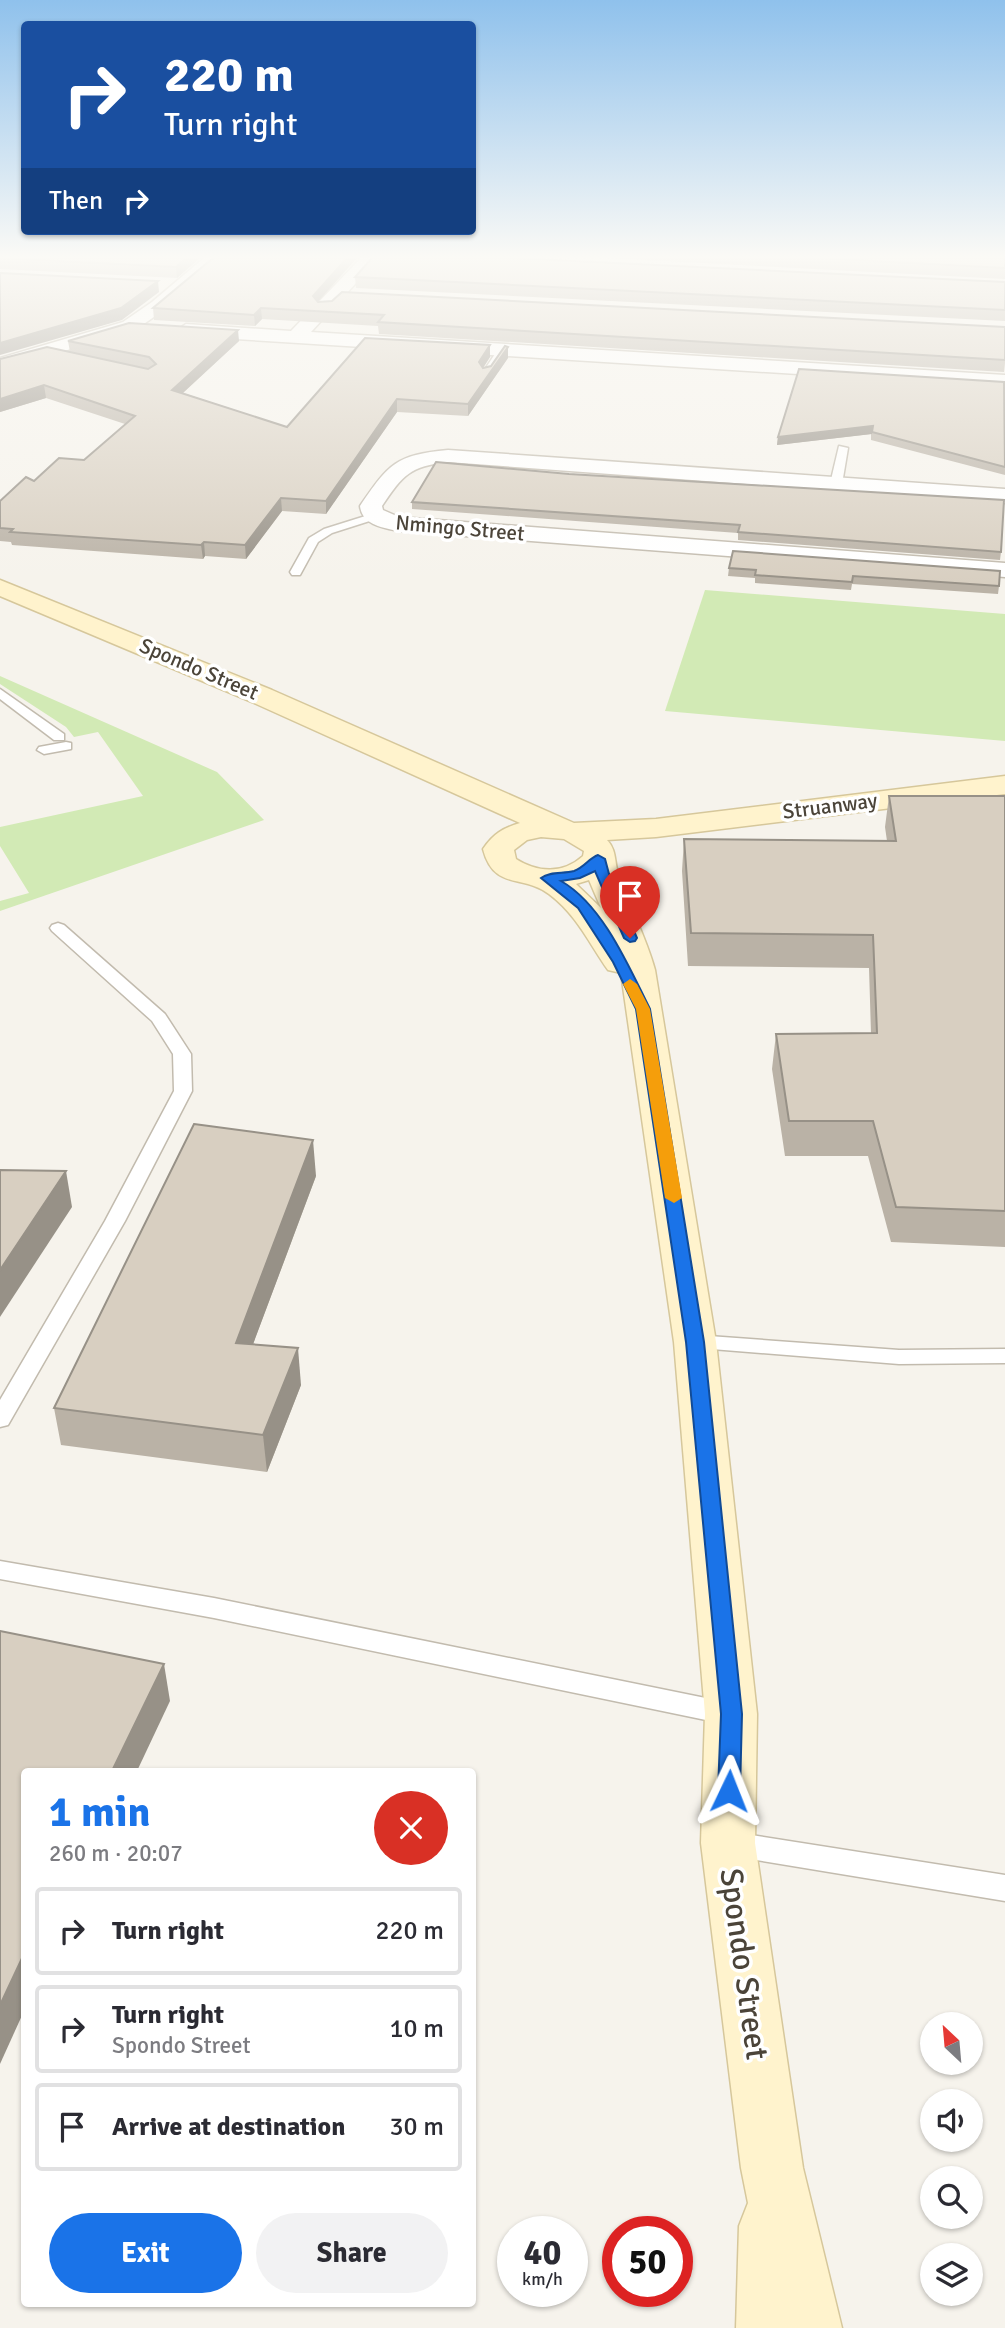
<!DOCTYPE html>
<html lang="en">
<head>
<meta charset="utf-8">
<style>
	:root { --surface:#fff; --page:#f2f2f3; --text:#2b2b33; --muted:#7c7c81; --line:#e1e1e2; --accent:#1a73e8 }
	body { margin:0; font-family:Signika,sans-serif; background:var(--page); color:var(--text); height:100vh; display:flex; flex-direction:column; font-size:26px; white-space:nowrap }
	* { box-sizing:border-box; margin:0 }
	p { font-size:23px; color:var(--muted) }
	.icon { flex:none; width:38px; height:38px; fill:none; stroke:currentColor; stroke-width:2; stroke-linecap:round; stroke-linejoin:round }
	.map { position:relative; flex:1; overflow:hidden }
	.details { position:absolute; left:21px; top:1768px; width:455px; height:539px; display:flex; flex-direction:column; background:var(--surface); border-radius:7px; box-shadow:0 2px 5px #0004 }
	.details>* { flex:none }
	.top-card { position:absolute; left:21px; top:21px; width:455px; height:214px; border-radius:7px; box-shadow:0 2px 5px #0004; background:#1a4fa0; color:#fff; overflow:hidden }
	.needle { width:46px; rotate:334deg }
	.fabs { position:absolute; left:920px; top:2012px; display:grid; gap:14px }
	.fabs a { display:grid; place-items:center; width:63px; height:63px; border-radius:50%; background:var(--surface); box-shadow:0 2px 5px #0004; font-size:35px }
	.speed { position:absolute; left:497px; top:2216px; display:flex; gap:14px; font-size:35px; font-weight:700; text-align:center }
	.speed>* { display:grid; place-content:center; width:91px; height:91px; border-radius:50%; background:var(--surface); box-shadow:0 2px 5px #0004; line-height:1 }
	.speed small { font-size:18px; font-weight:400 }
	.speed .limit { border:10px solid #d22; background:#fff; color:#111 }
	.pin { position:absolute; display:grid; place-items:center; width:60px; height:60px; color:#fff; margin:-72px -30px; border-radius:50% 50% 50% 0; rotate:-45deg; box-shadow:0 0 7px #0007 }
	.pin .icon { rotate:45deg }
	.me { position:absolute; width:77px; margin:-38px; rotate:2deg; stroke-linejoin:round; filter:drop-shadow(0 0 5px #0008) }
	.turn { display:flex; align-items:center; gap:24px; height:147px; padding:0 28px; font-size:32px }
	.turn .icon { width:91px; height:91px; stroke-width:2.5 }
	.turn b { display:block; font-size:49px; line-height:60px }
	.then { display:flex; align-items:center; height:66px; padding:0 28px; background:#0003; gap:14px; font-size:26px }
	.round { display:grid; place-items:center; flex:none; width:74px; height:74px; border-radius:37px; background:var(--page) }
	.head { display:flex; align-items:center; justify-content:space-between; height:119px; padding:0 28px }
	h1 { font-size:42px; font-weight:700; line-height:52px; color:var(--accent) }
	.primary-button { display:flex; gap:14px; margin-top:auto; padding:14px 28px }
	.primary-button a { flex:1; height:80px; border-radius:42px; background:var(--accent); color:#fff; font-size:28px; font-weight:700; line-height:80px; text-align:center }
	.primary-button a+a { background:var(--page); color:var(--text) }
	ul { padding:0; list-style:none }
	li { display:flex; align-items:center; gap:21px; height:88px; margin:0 14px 10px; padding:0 14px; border:4px solid var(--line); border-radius:7px }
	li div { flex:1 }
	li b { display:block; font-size:26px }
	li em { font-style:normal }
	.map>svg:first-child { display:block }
	.green { fill:#d2eab5 }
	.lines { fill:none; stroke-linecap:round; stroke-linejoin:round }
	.lane-casing { stroke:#c2bbae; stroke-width:3 }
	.street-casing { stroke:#c2bbae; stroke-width:3 }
	.secondary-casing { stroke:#d6c79b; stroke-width:3 }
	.lane { fill:#fff; fill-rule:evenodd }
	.street { fill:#fff; fill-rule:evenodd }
	.secondary { fill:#fff3cd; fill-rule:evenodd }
	.wall { fill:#bab2a6 }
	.shaded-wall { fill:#979187 }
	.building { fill:#d8cfc1; stroke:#979187; stroke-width:2 }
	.route { fill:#1a73e8; stroke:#114b97; stroke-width:2 }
	.slow { fill:#f59e0b }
	.labels { text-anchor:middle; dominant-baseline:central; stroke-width:7; stroke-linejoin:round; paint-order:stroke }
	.far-street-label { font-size:21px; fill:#4b4439; stroke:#fff }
	.near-street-label { font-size:32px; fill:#4b4439; stroke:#fff }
</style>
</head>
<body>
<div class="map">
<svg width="1005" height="2328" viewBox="0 0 1005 2328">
	<rect width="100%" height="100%" fill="#f6f3ec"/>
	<g class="green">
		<path d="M 705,590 L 1005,614 L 1005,741 L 665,711 Z"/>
		<path d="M 0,676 L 217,772 L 264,820 L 0,911 L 0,901 L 29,893 L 0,846 L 0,827 L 143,796 L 98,732 L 74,737 L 66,727 L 0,684 Z"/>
	</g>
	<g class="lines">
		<g class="lane-casing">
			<g id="lane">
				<path d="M 499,348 L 507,350 L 489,377 L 483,377 L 481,375 Z"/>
				<path d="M 839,446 L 848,448 L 842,484 L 836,487 L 830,484 Z"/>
				<path d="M 375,513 L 381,516 L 379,518 L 332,533 L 318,542 L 300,575 L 292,575 L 290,572 L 309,538 L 324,529 Z"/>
				<path d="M 0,689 L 64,734 L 64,740 L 54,740 L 0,699 Z"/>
				<path d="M 66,742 L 71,743 L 71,749 L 44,754 L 37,750 L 39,747 Z"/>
				<path d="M 58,923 L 64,925 L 165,1014 L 191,1054 L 192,1091 L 125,1221 L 8,1425 L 0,1427 L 0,1400 L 105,1221 L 174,1091 L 173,1054 L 152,1021 L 52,931 L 50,928 L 52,925 Z"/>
				<path d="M 695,1335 L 899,1350 L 1005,1349 L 1005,1363 L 899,1364 L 687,1347 L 684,1342 L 687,1337 Z"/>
				<path d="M 0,1561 L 214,1598 L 730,1703 L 739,1706 L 743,1714 L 739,1722 L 730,1725 L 214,1618 L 0,1579 Z"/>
				<path d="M 732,1832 L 1005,1875 L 1005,1901 L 732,1856 L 722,1853 L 718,1844 L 722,1835 Z"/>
			</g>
		</g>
		<g class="street-casing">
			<g id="street">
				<path d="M 204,258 L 223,258 L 164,310 L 135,330 L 0,370 L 0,358 L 123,322 L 152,302 Z"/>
				<path d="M 361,258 L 379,258 L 311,332 L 1005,375 L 1005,387 L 186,336 L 177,330 L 186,324 L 291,331 Z"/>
				<path d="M 448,450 L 1005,489 L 1005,503 L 448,462 C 410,466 403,475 382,506 L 383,510 L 399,517 L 1005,563 L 1005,577 L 399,531 C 383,528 362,525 360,506 C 389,464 395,455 448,450 Z"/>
			</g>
		</g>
		<g class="secondary-casing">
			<path id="secondary" d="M 0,580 L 272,690 L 574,823 L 656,819 L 1005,776 L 1005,794 L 656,837 L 607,840 C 617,850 614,863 619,876 C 630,908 646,937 655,970 L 716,1342 L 757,1714 L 755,1843 L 803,2168 L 842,2328 L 736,2328 L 739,2226 L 748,2203 L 741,2168 L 701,1843 L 705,1714 L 674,1342 L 621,973 L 608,970 C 589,943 577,915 549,894 C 523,874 494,891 483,849 C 493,834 503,828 520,823 L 252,702 L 0,596 ZM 541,837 L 564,839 L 584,851 L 583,856 C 563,874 538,873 516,859 L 514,850 L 527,840 ZM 589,880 L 601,908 L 576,884 Z"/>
		</g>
		<use href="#lane" class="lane"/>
		<use href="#street" class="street"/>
		<use href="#secondary" class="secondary"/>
	</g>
	<g class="wall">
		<path d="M 0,258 L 200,258 L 177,278 L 0,269 Z"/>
		<path d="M 357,258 L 318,302 L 1005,327 L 1005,363 L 1004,372 L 379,334 L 378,326 L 262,319 L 255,326 L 154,320 L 153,308 Z"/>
		<path d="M 608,258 L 1005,258 L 1005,279 Z"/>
		<path d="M 355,277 L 1005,282 L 1005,321 L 356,288 Z"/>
		<path d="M 68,341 L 239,341 L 183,393 L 287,427 L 490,357 L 483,368 L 491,366 L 508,358 L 468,416 L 397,412 L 326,514 L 282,511 L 246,559 L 205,556 L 203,559 L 12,545 L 11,542 L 0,541 L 0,501 L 34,481 L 84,460 L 125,424 L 46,398 L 0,412 L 0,359 L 70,352 Z"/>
		<path d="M 1005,388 L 1005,475 L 871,440 L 871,434 L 777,445 L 778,437 Z"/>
		<path d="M 436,462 L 1001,552 L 1000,560 L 738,540 L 738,533 L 412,509 L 412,502 Z"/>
		<path d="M 733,551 L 999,586 L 998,594 L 852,584 L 851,590 L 755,583 L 755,578 L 728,576 L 729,568 Z"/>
		<path d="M 889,796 L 1005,796 L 1005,1247 L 891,1242 L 868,1156 L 785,1156 L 772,1069 L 776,1034 L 871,1033 L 869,968 L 688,966 L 682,871 L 684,839 L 887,841 L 885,827 Z"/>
		<path d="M 316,1176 L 253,1344 L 301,1385 L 267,1472 L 61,1445 L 54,1408 Z"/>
	</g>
	<g class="shaded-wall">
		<path d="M 186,258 L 200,258 L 177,278 L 176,267 Z"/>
		<path d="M 347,258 L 357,258 L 313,307 L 313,296 Z"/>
		<path d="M 158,281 L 159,292 L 122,320 L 0,355 L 0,343 Z"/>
		<path d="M 261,308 L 262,319 L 255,326 L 254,315 Z"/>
		<path d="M 238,330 L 239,341 L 173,402 L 172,390 Z"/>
		<path d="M 490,345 L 490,357 L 479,374 L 479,362 Z"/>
		<path d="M 508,347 L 508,358 L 468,416 L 468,404 Z"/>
		<path d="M 44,385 L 46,398 L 0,412 L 0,399 Z"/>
		<path d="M 397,399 L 397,412 L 326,514 L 326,501 Z"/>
		<path d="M 873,426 L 872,434 L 777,445 L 778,437 Z"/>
		<path d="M 281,498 L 282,511 L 246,559 L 245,545 Z"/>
		<path d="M 204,542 L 205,556 L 203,559 L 201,545 Z"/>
		<path d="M 313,1140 L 316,1176 L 240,1379 L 236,1343 Z"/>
		<path d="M 66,1171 L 72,1207 L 0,1317 L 0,1270 Z"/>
		<path d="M 298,1348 L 301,1385 L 267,1472 L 263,1435 Z"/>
		<path d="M 164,1664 L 170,1701 L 137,1771 L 112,1771 Z"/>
		<path d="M 24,1954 L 24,2011 L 0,2064 L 0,2005 Z"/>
	</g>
	<g class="building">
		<path d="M 0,258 L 186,258 L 176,267 Z"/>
		<path d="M 213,258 L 347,258 L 313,296 L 318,302 L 332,301 L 342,292 L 1005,327 L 1005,360 L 378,322 L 384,315 L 261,308 L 254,315 L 153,308 Z"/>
		<path d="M 372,258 L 512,258 L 1005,282 L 1005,310 L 355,277 Z"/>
		<path d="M 818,258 L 1005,258 L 1005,268 Z"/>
		<path d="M 0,273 L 158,281 L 121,308 L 0,343 Z"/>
		<path d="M 129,323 L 238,330 L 172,390 L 287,427 L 365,338 L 490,345 L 479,362 L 483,368 L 491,366 L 505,346 L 508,347 L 468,404 L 397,399 L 326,501 L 281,498 L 245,545 L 204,542 L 201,545 L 10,532 L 13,529 L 0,528 L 0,501 L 26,477 L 34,481 L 59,458 L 84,460 L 135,416 L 44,385 L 0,399 L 0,359 L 47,347 L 148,369 L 156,364 L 149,357 L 68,341 Z"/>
		<path d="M 799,369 L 1004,382 L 1005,467 L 872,432 L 873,426 L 778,437 Z"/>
		<path d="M 436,462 L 569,474 L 1004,500 L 1001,552 L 738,532 L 740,525 L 412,502 Z"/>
		<path d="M 733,551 L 1000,571 L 999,586 L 853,576 L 852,582 L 755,575 L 756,570 L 729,568 Z"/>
		<path d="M 889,796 L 1005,796 L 1005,1211 L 896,1207 L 873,1121 L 789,1121 L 776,1034 L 877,1033 L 873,935 L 691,933 L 684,839 L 896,841 Z"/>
		<path d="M 194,1124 L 313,1140 L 236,1343 L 298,1348 L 263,1435 L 54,1408 Z"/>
		<path d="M 0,1170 L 66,1171 L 0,1270 Z"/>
		<path d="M 0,1631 L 164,1664 L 112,1771 L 24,1771 L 24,1954 L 0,2005 Z"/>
	</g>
	<linearGradient id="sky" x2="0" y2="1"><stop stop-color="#8fc1ec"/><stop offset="0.44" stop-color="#fbfaf6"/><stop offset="1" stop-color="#fbfaf6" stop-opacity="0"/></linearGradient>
	<rect width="1005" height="584" fill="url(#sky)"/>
	<path class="route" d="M 598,855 L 605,859 L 609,874 L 637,938 L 635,941 L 630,942 L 624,938 L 595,871 L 580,878 L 561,881 C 603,905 629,967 650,1009 L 704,1342 L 742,1714 L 740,1791 L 737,1798 L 729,1801 L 721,1798 L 718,1791 L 721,1714 L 686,1342 L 636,1009 L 613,962 L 578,908 L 541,878 C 550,871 563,874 574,871 C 585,867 589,858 598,855 Z"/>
	<path class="slow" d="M 630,979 L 637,984 L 650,1009 L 682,1198 L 674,1203 L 665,1198 L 636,1009 L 623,984 Z"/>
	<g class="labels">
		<g class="far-street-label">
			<text transform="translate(460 528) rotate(5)">Nmingo Street</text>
			<text transform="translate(199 669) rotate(23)">Spondo Street</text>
			<text transform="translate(830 806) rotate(-7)">Struanway</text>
		</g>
		<g class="near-street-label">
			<text transform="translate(744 1964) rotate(82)">Spondo Street</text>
		</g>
	</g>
</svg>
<div class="fabs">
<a><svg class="needle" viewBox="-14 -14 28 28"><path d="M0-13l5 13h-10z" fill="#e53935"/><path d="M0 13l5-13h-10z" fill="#7c7c81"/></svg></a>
<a><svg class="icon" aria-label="sound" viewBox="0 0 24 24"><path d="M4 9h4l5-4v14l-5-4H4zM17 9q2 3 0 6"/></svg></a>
<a><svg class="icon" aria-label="search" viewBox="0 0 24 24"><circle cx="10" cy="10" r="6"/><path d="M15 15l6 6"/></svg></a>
<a><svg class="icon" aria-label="layers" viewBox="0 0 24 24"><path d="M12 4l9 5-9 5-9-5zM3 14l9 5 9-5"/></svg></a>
</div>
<div class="speed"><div>40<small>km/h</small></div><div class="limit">50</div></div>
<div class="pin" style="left:630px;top:938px;background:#d93025"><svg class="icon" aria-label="arrive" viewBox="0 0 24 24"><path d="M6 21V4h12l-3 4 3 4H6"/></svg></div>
<svg class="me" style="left:729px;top:1791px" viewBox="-20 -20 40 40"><path d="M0-17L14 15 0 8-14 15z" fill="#1a73e8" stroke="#fff" stroke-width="4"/></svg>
<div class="top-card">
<div class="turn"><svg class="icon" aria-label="right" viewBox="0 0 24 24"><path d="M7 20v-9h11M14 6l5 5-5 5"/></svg><div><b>220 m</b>Turn right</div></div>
<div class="then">Then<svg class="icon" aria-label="right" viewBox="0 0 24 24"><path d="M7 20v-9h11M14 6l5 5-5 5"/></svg></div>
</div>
<section class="details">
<div class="head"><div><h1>1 min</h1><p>260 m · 20:07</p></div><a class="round" style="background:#d93025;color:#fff"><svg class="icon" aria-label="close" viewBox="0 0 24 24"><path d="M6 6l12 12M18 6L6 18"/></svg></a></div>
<ul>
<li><svg class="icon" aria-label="right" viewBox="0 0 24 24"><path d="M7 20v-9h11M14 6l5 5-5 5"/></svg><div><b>Turn right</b></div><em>220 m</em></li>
<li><svg class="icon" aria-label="right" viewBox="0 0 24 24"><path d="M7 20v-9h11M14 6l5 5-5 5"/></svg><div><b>Turn right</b><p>Spondo Street</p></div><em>10 m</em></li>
<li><svg class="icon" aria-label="arrive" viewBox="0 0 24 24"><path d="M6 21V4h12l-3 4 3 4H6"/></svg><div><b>Arrive at destination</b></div><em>30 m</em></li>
</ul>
<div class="primary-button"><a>Exit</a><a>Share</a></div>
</section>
</div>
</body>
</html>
